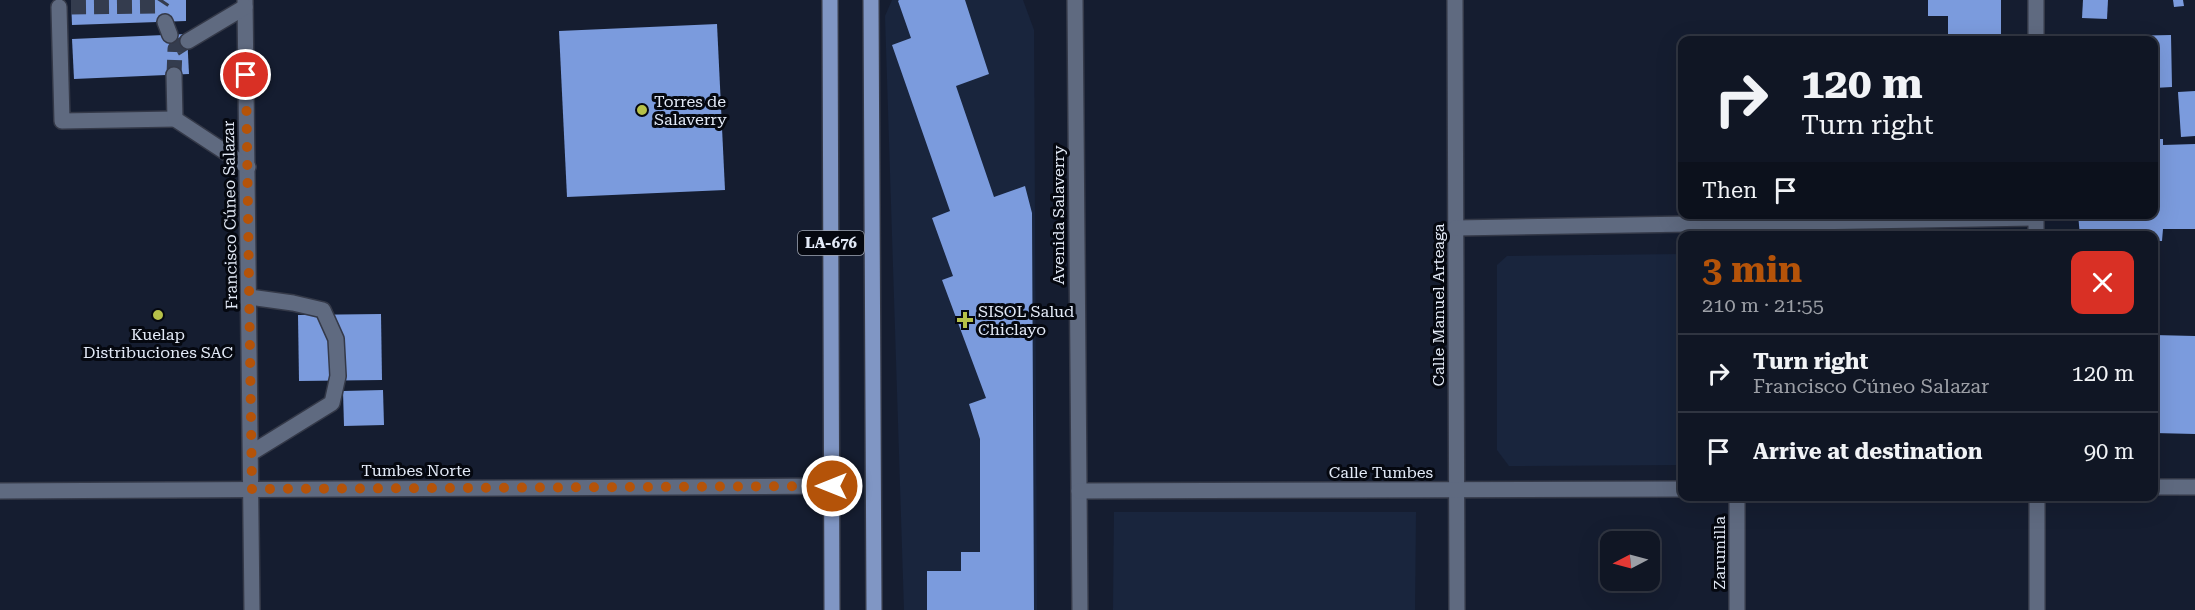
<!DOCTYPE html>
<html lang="en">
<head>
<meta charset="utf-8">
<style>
	:root { --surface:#101624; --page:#191f2c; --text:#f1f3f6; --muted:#9c9fa6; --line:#303541; --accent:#b45309 }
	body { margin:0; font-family:"Roboto Serif",serif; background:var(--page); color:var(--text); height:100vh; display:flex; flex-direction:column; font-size:22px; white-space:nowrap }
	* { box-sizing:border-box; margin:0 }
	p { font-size:20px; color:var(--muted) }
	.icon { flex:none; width:33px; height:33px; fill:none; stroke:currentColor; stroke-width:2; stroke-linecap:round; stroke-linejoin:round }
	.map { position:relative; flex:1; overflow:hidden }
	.sheet { position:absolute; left:1678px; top:231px; width:480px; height:270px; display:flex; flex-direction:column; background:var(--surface); border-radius:12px; box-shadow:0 6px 24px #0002,0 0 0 2px var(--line) }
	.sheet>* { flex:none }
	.banner { position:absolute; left:1678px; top:36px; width:480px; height:183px; border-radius:12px; box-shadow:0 6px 24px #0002,0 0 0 2px var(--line); background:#101624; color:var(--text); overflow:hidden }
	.needle { width:39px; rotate:264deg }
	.controls { position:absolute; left:1600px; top:531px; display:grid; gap:12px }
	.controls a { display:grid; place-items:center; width:60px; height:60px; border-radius:12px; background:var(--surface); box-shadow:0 6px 24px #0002,0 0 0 2px var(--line); font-size:30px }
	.pin { position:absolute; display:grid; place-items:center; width:51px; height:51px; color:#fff; margin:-26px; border:3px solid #fff; border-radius:50%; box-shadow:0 2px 6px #0007 }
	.me { position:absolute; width:66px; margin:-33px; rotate:270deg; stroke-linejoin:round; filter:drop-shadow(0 0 4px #0008) }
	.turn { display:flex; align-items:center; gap:21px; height:126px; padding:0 24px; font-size:27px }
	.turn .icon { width:78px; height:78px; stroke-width:2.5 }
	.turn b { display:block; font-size:42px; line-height:51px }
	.then { display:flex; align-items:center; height:57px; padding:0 24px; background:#0003; gap:12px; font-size:22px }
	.round { display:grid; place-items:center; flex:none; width:63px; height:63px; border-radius:12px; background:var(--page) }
	.head { display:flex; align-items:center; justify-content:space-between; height:102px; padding:0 24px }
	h1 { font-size:36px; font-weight:700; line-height:45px; color:var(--accent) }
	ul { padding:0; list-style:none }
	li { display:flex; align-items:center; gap:18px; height:78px; padding:0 24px; border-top:2px solid var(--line) }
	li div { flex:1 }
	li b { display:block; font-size:22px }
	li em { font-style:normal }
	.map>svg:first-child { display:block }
	.built { fill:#19253d }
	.building { fill:#7b9bdd }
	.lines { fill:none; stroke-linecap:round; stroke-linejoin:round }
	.minor-tunnel { stroke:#343c4e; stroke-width:15; stroke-dasharray:15 8; stroke-linecap:butt }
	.minor-casing { stroke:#343948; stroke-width:18 }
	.major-casing { stroke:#343948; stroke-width:18 }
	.minor { stroke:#5f6a80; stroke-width:15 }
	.major { stroke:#8096c4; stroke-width:15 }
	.route { stroke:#b45309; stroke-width:10; stroke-dasharray:0 18 }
	.poi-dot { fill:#b6c149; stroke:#050810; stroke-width:2 }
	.labels { text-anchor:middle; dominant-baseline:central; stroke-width:6; stroke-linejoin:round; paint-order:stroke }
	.shield { fill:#050810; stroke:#a0a6b2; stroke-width:1.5 }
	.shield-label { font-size:15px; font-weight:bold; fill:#e3eaf7 }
	.poi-label { font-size:16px; fill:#e3eaf7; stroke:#050810; text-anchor:start }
	.street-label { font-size:16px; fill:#e3eaf7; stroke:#050810 }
</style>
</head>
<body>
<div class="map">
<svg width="2195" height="610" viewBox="0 0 2195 610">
	<rect width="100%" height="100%" fill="#151d30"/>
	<g class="built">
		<path d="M 892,0 L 1023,0 L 1034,30 L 1037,610 L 904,610 L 885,16 Z"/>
		<path d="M 1683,254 L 1683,465 L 1509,466 L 1497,450 L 1497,265 L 1507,256 Z"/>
		<path d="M 1114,512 L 1416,512 L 1415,610 L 1113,610 Z"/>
	</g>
	<g class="building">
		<path d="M 71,0 L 186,0 L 186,21 L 72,25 Z"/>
		<path d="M 899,0 L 965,0 L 989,74 L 956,86 L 994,197 L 1025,186 L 1032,213 L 1034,610 L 927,610 L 927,571 L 961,571 L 961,552 L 980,552 L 980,439 L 969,404 L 986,398 L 942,280 L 953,276 L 932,218 L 950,211 L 892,45 L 911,38 L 898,1 Z"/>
		<path d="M 1928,0 L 2001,0 L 2001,40 L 1948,40 L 1948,16 L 1928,16 Z"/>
		<path d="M 2083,0 L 2108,0 L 2107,19 L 2082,18 Z"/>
		<path d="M 2173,0 L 2183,0 L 2184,6 L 2174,7 Z"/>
		<path d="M 717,24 L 725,190 L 567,197 L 559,31 Z"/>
		<path d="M 187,34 L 189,74 L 74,79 L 72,39 Z"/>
		<path d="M 2171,35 L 2172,87 L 2154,88 L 2154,40 L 2078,40 L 2078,37 Z"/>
		<path d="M 2195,91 L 2195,136 L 2181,137 L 2178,92 Z"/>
		<path d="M 2154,139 L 2163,139 L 2163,145 L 2195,144 L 2195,229 L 2163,229 L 2162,241 L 2154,241 L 2154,236 L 2080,236 L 2078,214 L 2154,214 Z"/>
		<path d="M 381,314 L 382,380 L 299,381 L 298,315 Z"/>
		<path d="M 2154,335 L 2195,336 L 2195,434 L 2154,433 Z"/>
		<path d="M 383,390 L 384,425 L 344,426 L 343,391 Z"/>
	</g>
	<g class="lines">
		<g class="minor-tunnel">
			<path d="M 71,7 L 159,6 L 163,0"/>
			<path d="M 174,75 L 175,49 L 188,41"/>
		</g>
		<g class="minor-casing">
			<g id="minor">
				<path d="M 245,0 L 252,610"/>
				<path d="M 1075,0 L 1080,610"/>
				<path d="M 1455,0 L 1457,610"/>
				<path d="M 2036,0 L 2036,40"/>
				<path d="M 59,7 L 62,121 L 175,119"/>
				<path d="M 165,22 L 170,35"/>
				<path d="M 188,41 L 245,7"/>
				<path d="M 174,75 L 175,119 L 248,167"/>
				<path d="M 2036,214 L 2036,236"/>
				<path d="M 1456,228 L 2036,218"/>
				<path d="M 250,297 L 293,303 L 323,310 L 336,339 L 338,376 L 332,403 L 251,453"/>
				<path d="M 2154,487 L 2195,487"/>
				<path d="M 0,491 L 832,486"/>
				<path d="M 1079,491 L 1683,489"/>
				<path d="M 1737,496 L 1737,610"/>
				<path d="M 2037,496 L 2037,610"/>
			</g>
		</g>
		<g class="major-casing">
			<g id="major">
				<path d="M 830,0 L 832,610"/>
				<path d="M 871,0 L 874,610"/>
			</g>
		</g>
		<use href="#minor" class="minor"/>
		<use href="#major" class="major"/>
	</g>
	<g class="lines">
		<path class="route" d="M 246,75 L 252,489 L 832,486"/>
	</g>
	<g class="poi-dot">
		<circle cx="642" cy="110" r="6"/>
		<circle cx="158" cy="315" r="6"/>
		<path d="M962 311h6v6h6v6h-6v6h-6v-6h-6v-6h6z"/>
	</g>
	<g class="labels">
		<rect class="shield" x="798" y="231" width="66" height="24" rx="4.5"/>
		<g class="shield-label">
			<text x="831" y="243">LA-676</text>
		</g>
		<g class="poi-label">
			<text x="654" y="101">Torres de<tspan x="654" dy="18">Salaverry</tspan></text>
			<text x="978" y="311">SISOL Salud<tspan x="978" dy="18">Chiclayo</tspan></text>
			<text x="158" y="334" text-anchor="middle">Kuelap<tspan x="158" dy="18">Distribuciones SAC</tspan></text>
		</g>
		<g class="street-label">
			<text transform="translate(230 215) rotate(-91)">Francisco Cúneo Salazar</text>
			<text transform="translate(1058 215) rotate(-90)">Avenida Salaverry</text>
			<text transform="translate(1438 305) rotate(-90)">Calle Manuel Arteaga</text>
			<text x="416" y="470">Tumbes Norte</text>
			<text x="1381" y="472">Calle Tumbes</text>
			<text transform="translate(1719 553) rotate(-90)">Zarumilla</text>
		</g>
	</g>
</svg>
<div class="controls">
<a><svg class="needle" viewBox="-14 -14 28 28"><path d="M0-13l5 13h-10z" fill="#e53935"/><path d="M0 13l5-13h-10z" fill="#9c9fa6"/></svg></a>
</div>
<div class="pin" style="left:246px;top:75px;background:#d93025"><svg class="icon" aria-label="arrive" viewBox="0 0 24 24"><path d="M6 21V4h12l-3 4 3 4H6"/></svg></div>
<svg class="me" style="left:832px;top:486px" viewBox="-20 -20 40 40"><circle r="17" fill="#b45309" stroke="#fff" stroke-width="3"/><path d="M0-11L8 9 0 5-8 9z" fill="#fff"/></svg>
<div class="banner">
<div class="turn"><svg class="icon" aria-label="right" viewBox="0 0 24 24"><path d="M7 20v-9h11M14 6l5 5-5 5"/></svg><div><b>120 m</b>Turn right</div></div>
<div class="then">Then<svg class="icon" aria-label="arrive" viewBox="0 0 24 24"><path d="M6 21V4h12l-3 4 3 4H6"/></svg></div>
</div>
<section class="sheet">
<div class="head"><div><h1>3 min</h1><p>210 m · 21:55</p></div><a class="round" style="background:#d93025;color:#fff"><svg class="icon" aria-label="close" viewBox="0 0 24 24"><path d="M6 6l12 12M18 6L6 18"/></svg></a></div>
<ul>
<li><svg class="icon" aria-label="right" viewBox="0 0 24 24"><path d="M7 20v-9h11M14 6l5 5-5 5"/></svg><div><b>Turn right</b><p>Francisco Cúneo Salazar</p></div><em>120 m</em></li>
<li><svg class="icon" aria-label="arrive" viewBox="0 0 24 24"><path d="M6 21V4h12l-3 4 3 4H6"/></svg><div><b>Arrive at destination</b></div><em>90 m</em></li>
</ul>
</section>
</div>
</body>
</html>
